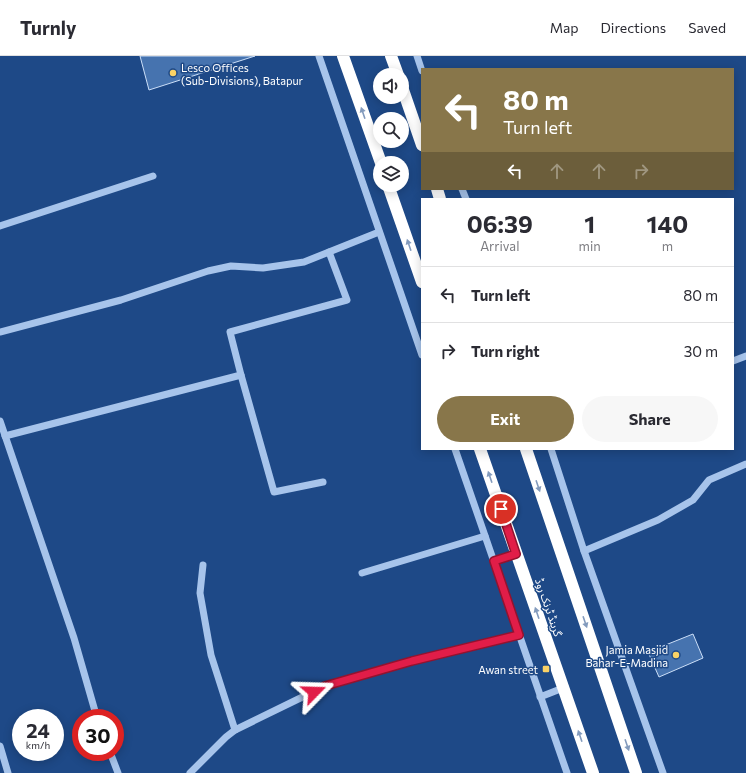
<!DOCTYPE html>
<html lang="en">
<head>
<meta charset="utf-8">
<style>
	:root { --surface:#fff; --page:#f7f7f7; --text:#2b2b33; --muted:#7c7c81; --line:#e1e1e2; --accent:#88764a }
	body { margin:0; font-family:Commissioner,"Noto Sans Arabic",sans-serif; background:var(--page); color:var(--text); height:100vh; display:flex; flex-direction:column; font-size:15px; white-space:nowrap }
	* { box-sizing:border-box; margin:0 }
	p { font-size:13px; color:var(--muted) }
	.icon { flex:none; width:22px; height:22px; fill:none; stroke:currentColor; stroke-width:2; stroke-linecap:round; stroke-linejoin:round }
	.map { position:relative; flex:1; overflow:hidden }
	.panel { position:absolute; left:421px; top:142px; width:313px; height:252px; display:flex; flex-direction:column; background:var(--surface); border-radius:0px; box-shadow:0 2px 10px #0003 }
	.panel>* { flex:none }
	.guide { position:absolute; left:421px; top:12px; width:313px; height:122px; border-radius:0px; box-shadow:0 2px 10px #0003; background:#88764a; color:#fff; overflow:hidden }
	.tools { position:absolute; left:373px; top:12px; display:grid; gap:8px }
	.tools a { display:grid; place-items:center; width:36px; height:36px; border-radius:50%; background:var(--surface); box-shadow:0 2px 10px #0003; font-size:20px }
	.speed { position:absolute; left:12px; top:653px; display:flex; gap:8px; font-size:20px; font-weight:700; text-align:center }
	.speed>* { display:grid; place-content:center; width:52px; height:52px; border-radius:50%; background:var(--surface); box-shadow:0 2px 10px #0003; line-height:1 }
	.speed small { font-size:10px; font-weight:400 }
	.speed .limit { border:6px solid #d22; background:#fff; color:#111 }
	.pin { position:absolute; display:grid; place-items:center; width:34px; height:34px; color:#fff; margin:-17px; border:2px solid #fff; border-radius:50%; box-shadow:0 1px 4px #0007 }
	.me { position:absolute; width:44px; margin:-22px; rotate:68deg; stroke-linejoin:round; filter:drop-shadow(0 0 3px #0008) }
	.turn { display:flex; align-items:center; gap:14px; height:84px; padding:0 16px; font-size:18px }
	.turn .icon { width:52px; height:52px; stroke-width:2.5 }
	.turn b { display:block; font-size:28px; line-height:34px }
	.lanes { display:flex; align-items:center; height:38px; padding:0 16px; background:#0003; justify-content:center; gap:20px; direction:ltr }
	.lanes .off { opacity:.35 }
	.eta { display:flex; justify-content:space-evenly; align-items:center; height:68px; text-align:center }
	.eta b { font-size:24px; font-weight:700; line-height:28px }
	.primary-button { display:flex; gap:8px; margin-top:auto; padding:8px 16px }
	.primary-button a { flex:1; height:46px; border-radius:24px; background:var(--accent); color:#fff; font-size:16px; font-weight:700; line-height:46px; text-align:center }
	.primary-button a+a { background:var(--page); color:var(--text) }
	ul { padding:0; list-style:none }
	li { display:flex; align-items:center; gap:12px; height:56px; padding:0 16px; border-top:1px solid var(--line) }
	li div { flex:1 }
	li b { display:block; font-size:15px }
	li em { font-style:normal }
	header { display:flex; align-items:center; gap:24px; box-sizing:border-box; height:56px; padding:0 20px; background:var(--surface); border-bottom:1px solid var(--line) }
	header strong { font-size:19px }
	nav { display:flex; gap:22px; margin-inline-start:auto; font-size:14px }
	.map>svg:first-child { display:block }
	.building { fill:#4673af; stroke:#ccdff8 }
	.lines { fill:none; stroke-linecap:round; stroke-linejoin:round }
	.minor { stroke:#a7c4eb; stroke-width:7 }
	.highway { stroke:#fff; stroke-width:12 }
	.oneway { fill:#839bbd }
	.route-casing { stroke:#92132f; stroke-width:10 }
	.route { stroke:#e11d48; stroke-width:7 }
	.poi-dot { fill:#fad266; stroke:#1e4987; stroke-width:1.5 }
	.labels { text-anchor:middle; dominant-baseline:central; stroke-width:3; stroke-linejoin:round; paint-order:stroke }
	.poi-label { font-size:11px; fill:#fff; stroke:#1e4987; text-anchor:end }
	.street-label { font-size:11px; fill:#fff; stroke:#1e4987 }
</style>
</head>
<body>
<header>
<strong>Turnly</strong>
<nav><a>Map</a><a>Directions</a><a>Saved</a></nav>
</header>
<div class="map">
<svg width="746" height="717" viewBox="0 0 746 717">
	<rect width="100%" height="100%" fill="#1e4987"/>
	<g class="building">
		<path d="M 140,0 L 255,0 L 149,34 Z"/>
		<path d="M 693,578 L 703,602 L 659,621 L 648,596 Z"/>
	</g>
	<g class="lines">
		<g class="minor">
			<path d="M 319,0 L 422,299"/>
			<path d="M 417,0 L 422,15"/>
			<path d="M 462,133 L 466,143"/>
			<path d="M 0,170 L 153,120"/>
			<path d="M 0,276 L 121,244 L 208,215 L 231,210 L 263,212 L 304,206 L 379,176"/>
			<path d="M 733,305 L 746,300"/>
			<path d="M 241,319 L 274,436 L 323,426"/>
			<path d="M 0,365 L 74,582 L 97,662"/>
			<path d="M 5,380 L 241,319 L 230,276 L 347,244 L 329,196"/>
			<path d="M 455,393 L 567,717"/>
			<path d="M 551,393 L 584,495 L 663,717"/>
			<path d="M 584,495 L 658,464 L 693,444 L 709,424 L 746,408"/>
			<path d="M 494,505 L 516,497"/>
			<path d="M 203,509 L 200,537 L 211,599 L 235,674"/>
			<path d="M 362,517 L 485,480"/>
			<path d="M 540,641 L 563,632"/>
			<path d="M 0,690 L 8,717"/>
			<path d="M 110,696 L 118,717"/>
			<path d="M 190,717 L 226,681 L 235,674 L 325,630 L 412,605 L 519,579"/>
		</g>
		<g class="highway">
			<path d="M 343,0 L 381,107"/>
			<path d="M 391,0 L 398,19"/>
			<path d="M 402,31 L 422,89"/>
			<path d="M 388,129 L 422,226"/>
			<path d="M 437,133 L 440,143"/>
			<path d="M 480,393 L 593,717"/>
			<path d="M 526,393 L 636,717"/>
		</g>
	</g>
	<defs><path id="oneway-solid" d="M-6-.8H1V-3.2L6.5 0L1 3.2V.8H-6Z"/></defs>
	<g class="oneway">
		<use href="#oneway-solid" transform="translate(363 57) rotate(-109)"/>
		<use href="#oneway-solid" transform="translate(409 189) rotate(-109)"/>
		<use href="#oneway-solid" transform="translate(490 421) rotate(-109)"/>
		<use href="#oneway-solid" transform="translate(538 430) rotate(71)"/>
		<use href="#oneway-solid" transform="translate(537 557) rotate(-109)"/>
		<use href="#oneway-solid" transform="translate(585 566) rotate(71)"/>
		<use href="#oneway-solid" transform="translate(580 680) rotate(-109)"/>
		<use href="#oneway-solid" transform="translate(627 689) rotate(71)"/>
	</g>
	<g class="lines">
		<g class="route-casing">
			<path id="route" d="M 314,636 L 325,630 L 412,605 L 519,579 L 494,505 L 516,498 L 501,453"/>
		</g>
		<use href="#route" class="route"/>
	</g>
	<g class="poi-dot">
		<circle cx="173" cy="17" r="4"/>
		<circle cx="676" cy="599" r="4"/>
		<rect x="542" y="609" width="8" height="8" rx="2"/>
	</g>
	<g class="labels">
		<g class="poi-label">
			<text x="181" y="11" text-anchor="start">Lesco Offices<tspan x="181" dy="13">(Sub-Divisions), Batapur</tspan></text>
			<text x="668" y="593">Jamia Masjid<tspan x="668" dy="13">Bahar-E-Madina</tspan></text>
			<text x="538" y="613">Awan street</text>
		</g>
		<g class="street-label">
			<text transform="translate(549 551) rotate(71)">گرینڈ ٹرنک روڈ</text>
		</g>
	</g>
</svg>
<div class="tools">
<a><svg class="icon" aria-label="sound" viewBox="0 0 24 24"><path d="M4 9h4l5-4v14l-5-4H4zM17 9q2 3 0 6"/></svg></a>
<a><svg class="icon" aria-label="search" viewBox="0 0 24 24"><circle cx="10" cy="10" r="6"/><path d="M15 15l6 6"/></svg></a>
<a><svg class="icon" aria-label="layers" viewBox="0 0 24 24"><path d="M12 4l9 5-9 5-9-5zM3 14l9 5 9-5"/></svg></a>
</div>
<div class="speed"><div>24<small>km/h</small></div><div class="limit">30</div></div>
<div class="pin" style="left:501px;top:453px;background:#d93025"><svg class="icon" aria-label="arrive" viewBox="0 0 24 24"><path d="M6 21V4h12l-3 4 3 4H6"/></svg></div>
<svg class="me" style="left:314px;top:636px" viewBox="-20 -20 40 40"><path d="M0-17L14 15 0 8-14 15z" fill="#e11d48" stroke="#fff" stroke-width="4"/></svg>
<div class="guide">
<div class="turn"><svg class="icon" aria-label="left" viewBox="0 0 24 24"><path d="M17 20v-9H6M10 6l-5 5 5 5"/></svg><div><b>80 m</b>Turn left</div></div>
<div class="lanes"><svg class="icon" aria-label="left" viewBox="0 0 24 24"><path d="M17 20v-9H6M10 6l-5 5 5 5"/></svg><svg class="icon off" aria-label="ahead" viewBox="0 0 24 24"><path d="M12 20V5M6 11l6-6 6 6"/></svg><svg class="icon off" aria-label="ahead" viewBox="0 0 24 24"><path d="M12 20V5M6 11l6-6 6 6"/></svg><svg class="icon off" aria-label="right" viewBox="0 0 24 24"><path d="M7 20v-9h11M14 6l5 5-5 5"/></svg></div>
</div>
<section class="panel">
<div class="eta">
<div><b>06:39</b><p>Arrival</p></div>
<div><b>1</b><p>min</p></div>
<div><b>140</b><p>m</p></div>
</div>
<ul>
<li><svg class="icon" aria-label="left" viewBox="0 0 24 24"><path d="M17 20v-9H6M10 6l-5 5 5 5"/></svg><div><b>Turn left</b></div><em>80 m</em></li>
<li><svg class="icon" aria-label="right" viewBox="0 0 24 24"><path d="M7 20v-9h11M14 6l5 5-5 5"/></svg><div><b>Turn right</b></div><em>30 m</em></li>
</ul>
<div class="primary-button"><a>Exit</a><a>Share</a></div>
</section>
</div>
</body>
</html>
